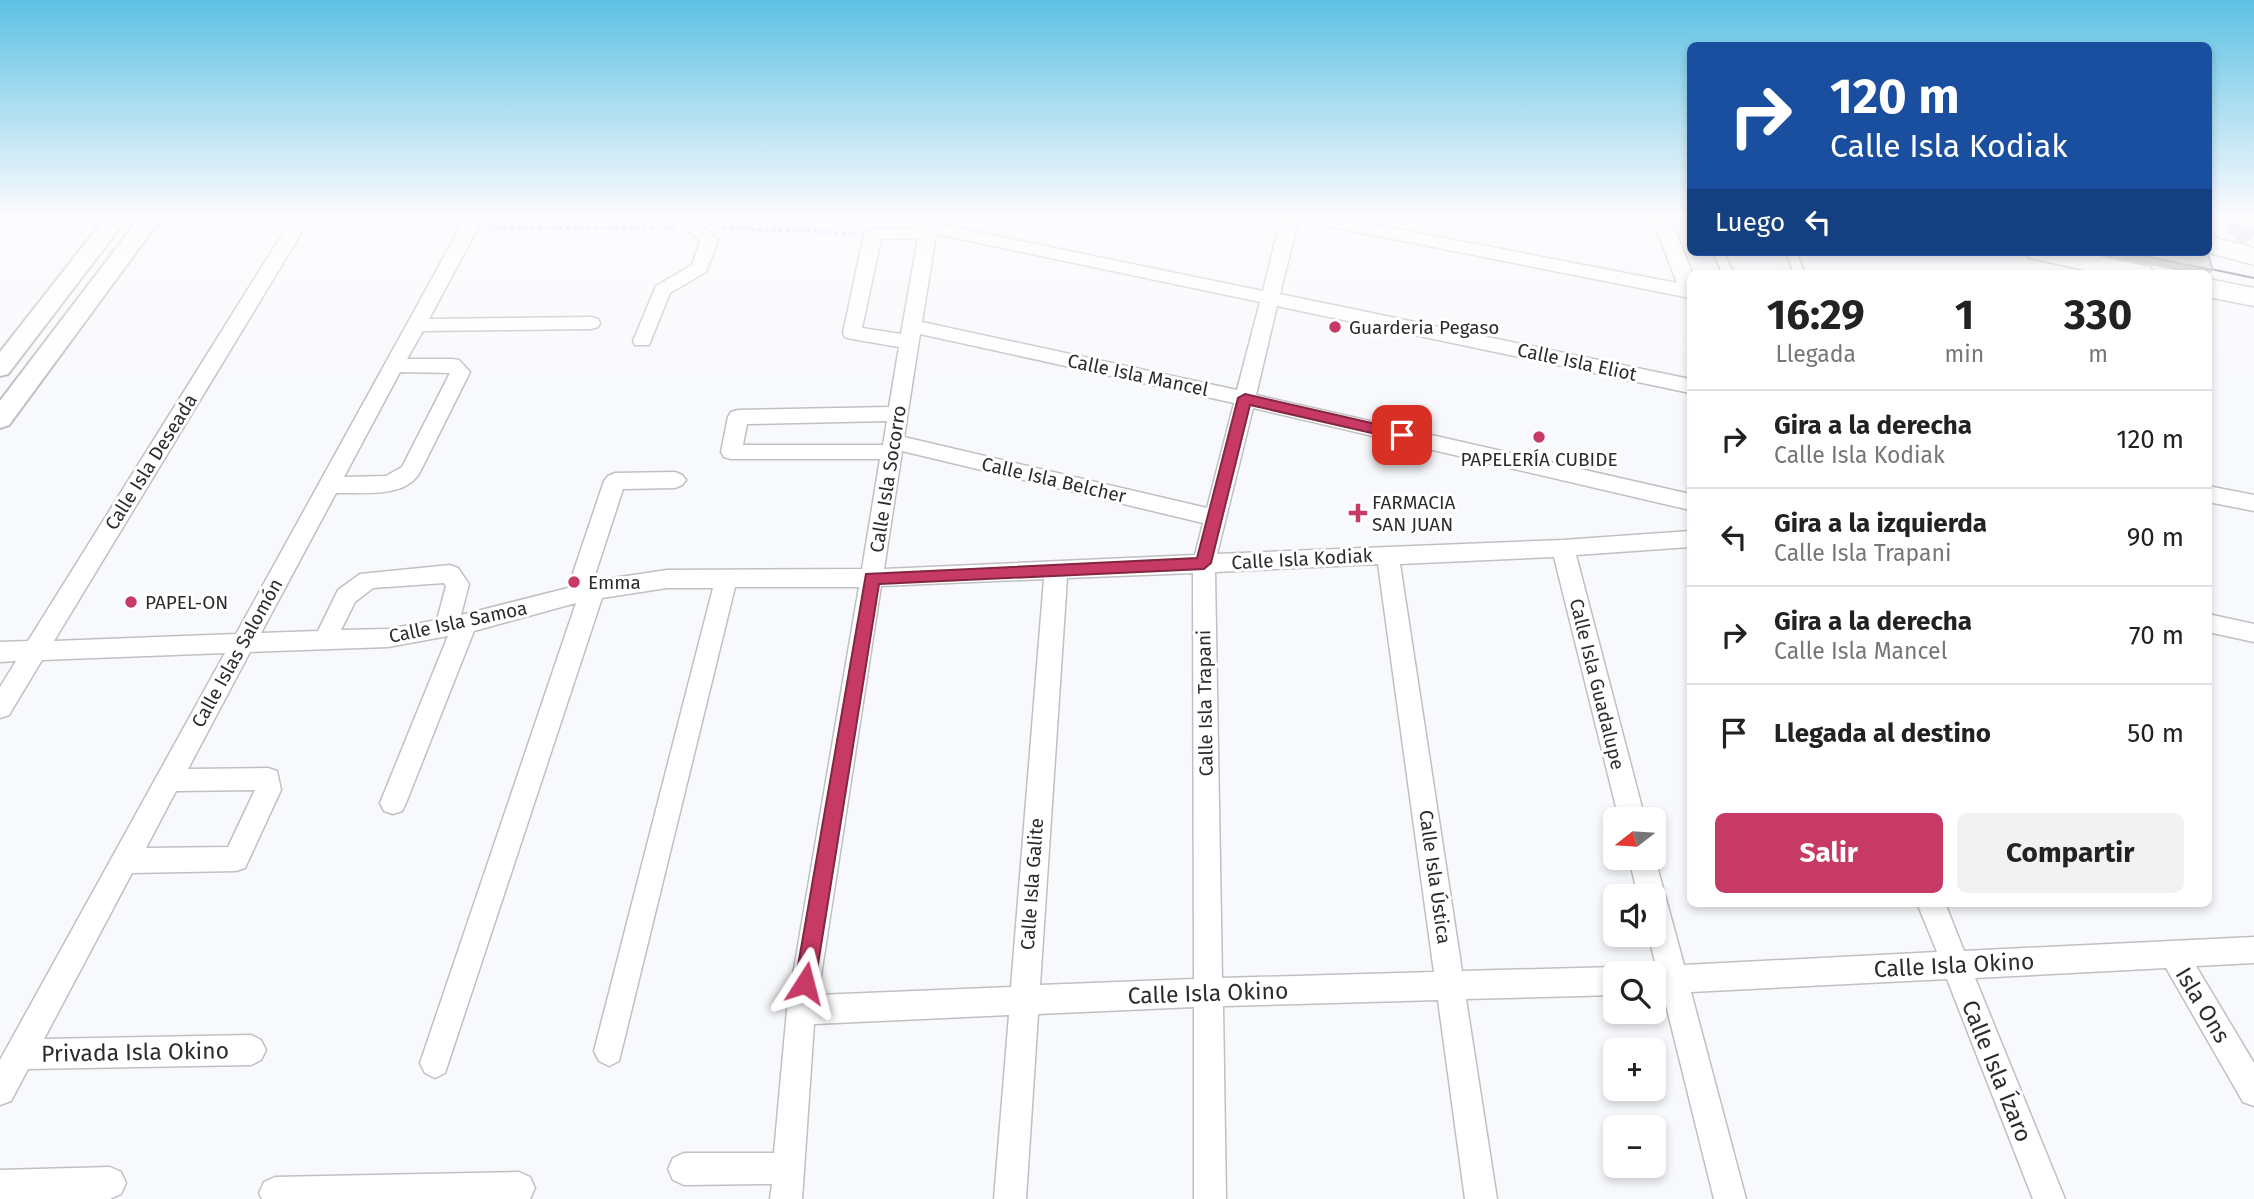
<!DOCTYPE html>
<html lang="es">
<head>
<meta charset="utf-8">
<style>
	:root { --surface:#fff; --page:#f2f2f2; --text:#222; --muted:#767676; --line:#e0e0e0; --accent:#c83a66 }
	body { margin:0; font-family:"Fira Sans",sans-serif; background:var(--page); color:var(--text); height:100vh; display:flex; flex-direction:column; font-size:26px; white-space:nowrap }
	* { box-sizing:border-box; margin:0 }
	p { font-size:23px; color:var(--muted) }
	.icon { flex:none; width:38px; height:38px; fill:none; stroke:currentColor; stroke-width:2; stroke-linecap:round; stroke-linejoin:round }
	.map { position:relative; flex:1; overflow:hidden }
	.sheet { position:absolute; left:1687px; top:270px; width:525px; height:637px; display:flex; flex-direction:column; background:var(--surface); border-radius:10px; box-shadow:0 4px 10px #0003 }
	.sheet>* { flex:none }
	.guide { position:absolute; left:1687px; top:42px; width:525px; height:214px; border-radius:10px; box-shadow:0 4px 10px #0003; background:#1a4fa0; color:#fff; overflow:hidden }
	.needle { width:46px; rotate:253deg }
	.tools { position:absolute; left:1603px; top:807px; display:grid; gap:14px }
	.tools a { display:grid; place-items:center; width:63px; height:63px; border-radius:10px; background:var(--surface); box-shadow:0 4px 10px #0003; font-size:35px }
	.pin { position:absolute; display:grid; place-items:center; width:60px; height:60px; color:#fff; margin:-30px; border-radius:14px; box-shadow:0 4px 10px #0006 }
	.me { position:absolute; width:77px; margin:-38px; rotate:9deg; stroke-linejoin:round; filter:drop-shadow(0 0 5px #0008) }
	.turn { display:flex; align-items:center; gap:24px; height:147px; padding:0 28px; font-size:32px }
	.turn .icon { width:91px; height:91px; stroke-width:2.5 }
	.turn b { display:block; font-size:49px; line-height:60px }
	.then { display:flex; align-items:center; height:66px; padding:0 28px; background:#0003; gap:14px; font-size:26px }
	.eta { display:flex; justify-content:space-evenly; align-items:center; height:119px; text-align:center }
	.eta b { font-size:42px; font-weight:700; line-height:49px }
	.button { display:flex; gap:14px; margin-top:auto; padding:14px 28px }
	.button a { flex:1; height:80px; border-radius:10px; background:var(--accent); color:#fff; font-size:28px; font-weight:700; line-height:80px; text-align:center }
	.button a+a { background:var(--page); color:var(--text) }
	ul { padding:0; list-style:none }
	li { display:flex; align-items:center; gap:21px; height:98px; padding:0 28px; border-top:2px solid var(--line) }
	li div { flex:1 }
	li b { display:block; font-size:26px }
	li em { font-style:normal }
	.map>svg:first-child { display:block }
	.lines { fill:none; stroke-linecap:round; stroke-linejoin:round }
	.primary-tunnel { stroke:#cfd0d3; stroke-width:31; stroke-dasharray:31 16; stroke-linecap:butt }
	.service-casing { stroke:#c0c0c3; stroke-width:13 }
	.minor-casing { stroke:#c0c0c3; stroke-width:3 }
	.tertiary-casing { stroke:#c0c0c3; stroke-width:4 }
	.primary-casing { stroke:#c0c0c3; stroke-width:3 }
	.path { stroke:#b5b6b8; stroke-width:3.5; stroke-dasharray:3.5 3.5; stroke-linecap:butt }
	.service { stroke:#fff; stroke-width:10 }
	.minor { fill:#fff; fill-rule:evenodd }
	.tertiary { fill:#fff; fill-rule:evenodd }
	.primary { fill:#fff; fill-rule:evenodd }
	.tram { stroke:#5e5f60; stroke-width:2 }
	.wall { fill:#b6b6b9 }
	.building { fill:#d4d4d7; stroke:#949496; stroke-width:2 }
	.route { fill:#c83a66; stroke:#822642; stroke-width:2 }
	.poi-dot { fill:#c83a66; stroke:#fff; stroke-width:2.5 }
	.labels { text-anchor:middle; dominant-baseline:central; stroke-width:6; stroke-linejoin:round; paint-order:stroke }
	.poi-label { font-size:19px; fill:#2c2c2d; stroke:#fff; text-anchor:start }
	.street-label { font-size:19px; fill:#2c2c2d; stroke:#fff }
	.near-street-label { font-size:23px; fill:#2c2c2d; stroke:#fff }
</style>
</head>
<body>
<div class="map">
<svg width="2254" height="1199" viewBox="0 0 2254 1199">
	<rect width="100%" height="100%" fill="#f8f9fc"/>
	<g class="lines">
		<path class="primary-tunnel" d="M 2235,217 L 2254,235"/>
		<g class="service-casing">
			<g id="service">
				<path d="M 1718,252 L 1728,273"/>
				<path d="M 1791,252 L 1799,273"/>
			</g>
		</g>
		<g class="minor-casing">
			<g id="minor">
				<path d="M 293,217 L 311,217 L 54,641 L 236,634 L 466,217 L 484,217 L 429,319 L 591,317 L 598,319 L 600,323 L 598,327 L 591,329 L 423,331 L 407,359 L 452,359 L 459,360 L 470,372 L 420,472 C 405,499 362,492 336,493 L 261,633 L 318,631 L 338,590 L 360,574 L 450,565 L 458,568 L 469,584 L 461,615 L 568,588 L 604,481 L 608,476 L 615,473 L 675,472 L 682,475 L 686,480 L 682,485 L 675,488 L 623,489 L 593,581 L 667,570 L 862,569 L 880,459 L 731,459 L 724,457 L 721,452 L 728,417 L 731,412 L 738,410 L 889,407 L 899,347 L 852,339 L 845,337 L 843,333 L 864,234 L 873,229 L 920,228 L 921,217 L 939,217 L 938,224 L 1263,291 L 1281,217 L 1299,217 L 1280,294 L 1690,379 L 1690,393 L 1277,306 L 1256,395 L 1690,494 L 1690,510 L 1253,408 L 1217,554 L 1563,540 L 1690,531 L 1690,547 L 1576,555 L 1645,819 L 1619,819 L 1554,557 L 1400,564 L 1462,971 L 1615,967 L 1626,973 L 1615,973 L 1615,995 L 1466,999 L 1497,1199 L 1465,1199 L 1438,1000 L 1223,1006 L 1226,1199 L 1194,1199 L 1194,1007 L 1038,1014 L 1026,1199 L 994,1199 L 1009,1015 L 814,1024 L 802,1199 L 770,1199 L 772,1184 L 684,1185 L 673,1180 L 668,1169 L 673,1158 L 684,1153 L 774,1153 L 787,1010 L 859,587 L 735,587 L 619,1061 L 609,1066 L 599,1061 L 594,1051 L 713,588 L 667,588 L 602,598 L 445,1073 L 435,1078 L 425,1073 L 420,1063 L 576,603 L 474,631 L 406,803 L 402,811 L 393,814 L 384,811 L 380,803 L 448,636 L 388,647 L 250,652 L 188,769 L 268,768 L 277,771 L 281,790 L 245,868 L 236,871 L 132,873 L 44,1039 L 251,1035 L 261,1040 L 266,1050 L 261,1060 L 251,1065 L 28,1069 L 11,1101 L 0,1105 L 0,1060 L 225,653 L 42,660 L 9,715 L 0,718 L 0,687 L 16,661 L 0,662 L 0,642 L 28,641 ZM 936,234 L 1260,302 L 1237,390 L 922,322 ZM 918,238 L 901,334 L 862,328 L 881,239 ZM 920,334 L 1234,403 L 1207,508 L 904,437 ZM 400,372 L 450,373 L 402,467 L 386,476 L 344,477 ZM 887,421 L 883,445 L 743,445 L 747,424 ZM 902,451 L 1203,523 L 1195,555 L 884,569 ZM 1378,564 L 1434,972 L 1222,978 L 1215,572 ZM 1193,573 L 1194,979 L 1040,985 L 1067,578 ZM 1044,579 L 1011,987 L 818,995 L 881,586 ZM 444,583 L 446,586 L 437,620 L 388,629 L 341,630 L 355,602 L 373,588 ZM 255,790 L 228,847 L 146,848 L 176,791 Z"/>
				<path d="M 688,217 L 706,217 L 702,226 L 718,240 L 706,272 L 670,293 L 649,345 L 635,345 L 633,341 L 656,286 L 692,265 L 700,241 L 684,227 Z"/>
				<path d="M 1299,217 L 1335,217 L 1677,283 L 1652,217 L 1670,217 L 1692,273 L 1690,298 L 1308,222 Z"/>
				<path d="M 2210,217 L 2254,217 L 2254,227 L 2219,222 Z"/>
				<path d="M 2208,486 L 2254,495 L 2254,511 L 2208,502 Z"/>
				<path d="M 2208,614 L 2254,624 L 2254,642 L 2208,632 Z"/>
				<path d="M 1654,855 L 1684,965 L 1937,952 L 1917,903 L 1945,903 L 1964,951 L 2254,937 L 2254,963 L 2196,966 L 2254,1063 L 2254,1106 L 2243,1102 L 2166,968 L 1975,978 L 2065,1199 L 2033,1199 L 1947,979 L 1691,992 L 1746,1199 L 1714,1199 L 1663,993 L 1654,994 L 1654,973 L 1643,973 L 1656,966 L 1648,934 L 1654,934 L 1654,896 L 1638,896 L 1629,858 L 1654,858 Z"/>
				<path d="M 110,1167 L 121,1172 L 126,1183 L 121,1194 L 110,1199 L 0,1199 L 0,1170 Z"/>
				<path d="M 519,1172 L 530,1177 L 535,1188 L 530,1199 L 262,1199 L 259,1193 L 264,1182 L 275,1177 Z"/>
			</g>
		</g>
		<g class="tertiary-casing">
			<g id="tertiary">
				<path d="M 106,217 L 128,217 L 8,374 L 0,376 L 0,352 Z"/>
				<path d="M 140,217 L 162,217 L 9,425 L 0,428 L 0,401 Z"/>
			</g>
		</g>
		<g class="primary-casing">
			<g id="primary">
				<path d="M 2208,236 L 2254,248 L 2254,265 L 2206,252 L 2208,252 Z"/>
				<path d="M 2025,252 L 2080,252 L 2150,267 L 2154,273 L 2099,273 L 2029,258 Z"/>
				<path d="M 2208,279 L 2254,288 L 2254,306 L 2208,297 Z"/>
			</g>
		</g>
		<g class="path">
			<path d="M 723,228 L 854,233"/>
			<path d="M 489,229 L 676,227"/>
		</g>
		<use href="#service" class="service"/>
		<use href="#minor" class="minor"/>
		<use href="#tertiary" class="tertiary"/>
		<use href="#primary" class="primary"/>
		<path class="tram" d="M 2196,266 L 2254,278"/>
	</g>
	<path class="wall" d="M 2085,252 L 2207,252 L 2213,270 L 2208,276 L 2208,273 L 2190,273 Z"/>
	<path class="building" d="M 2123,252 L 2207,252 L 2213,270 Z"/>
	<linearGradient id="sky" x2="0" y2="1"><stop stop-color="#5dc1e4"/><stop offset="0.56" stop-color="#fcfcfe"/><stop offset="1" stop-color="#fcfcfe" stop-opacity="0"/></linearGradient>
	<rect width="2254" height="385" fill="url(#sky)"/>
	<path class="route" d="M 1245,394 L 1402,430 L 1409,435 L 1402,440 L 1250,405 L 1211,563 L 1204,569 L 879,584 L 815,983 L 812,990 L 805,992 L 798,990 L 795,983 L 866,574 L 1197,558 L 1238,398 Z"/>
	<g class="poi-dot">
		<circle cx="1335" cy="327" r="7"/>
		<circle cx="1539" cy="437" r="7"/>
		<path d="M1354.5 502.5h7v7h7v7h-7v7h-7v-7h-7v-7h7z"/>
		<circle cx="574" cy="582" r="7"/>
		<circle cx="131" cy="602" r="7"/>
	</g>
	<g class="labels">
		<g class="poi-label">
			<text x="1349" y="327">Guarderia Pegaso</text>
			<text x="1539" y="459" text-anchor="middle">PAPELERÍA CUBIDE</text>
			<text x="1372" y="502">FARMACIA<tspan x="1372" dy="22">SAN JUAN</tspan></text>
			<text x="588" y="582">Emma</text>
			<text x="145" y="602">PAPEL-ON</text>
		</g>
		<g class="street-label">
			<text transform="translate(1577 362) rotate(12)">Calle Isla Eliot</text>
			<text transform="translate(1138 375) rotate(12)">Calle Isla Mancel</text>
			<text transform="translate(151 462) rotate(-58)">Calle Isla Deseada</text>
			<text transform="translate(888 479) rotate(-81)">Calle Isla Socorro</text>
			<text transform="translate(1054 480) rotate(13)">Calle Isla Belcher</text>
			<text transform="translate(1302 559) rotate(-3)">Calle Isla Kodiak</text>
			<text transform="translate(458 622) rotate(-12)">Calle Isla Samoa</text>
			<text transform="translate(237 653) rotate(-61)">Calle Islas Salomón</text>
			<text transform="translate(1597 684) rotate(76)">Calle Isla Guadalupe</text>
			<text transform="translate(1205 703) rotate(-91)">Calle Isla Trapani</text>
			<text transform="translate(1435 877) rotate(82)">Calle Isla Ústica</text>
			<text transform="translate(1032 884) rotate(-86)">Calle Isla Galite</text>
		</g>
		<g class="near-street-label">
			<text transform="translate(1954 965) rotate(-3)">Calle Isla Okino</text>
			<text transform="translate(1208 993) rotate(-2)">Calle Isla Okino</text>
			<text transform="translate(2203 1005) rotate(59)">Isla Ons</text>
			<text transform="translate(135 1052) rotate(-1)">Privada Isla Okino</text>
			<text transform="translate(1997 1071) rotate(68)">Calle Isla Ízaro</text>
		</g>
	</g>
</svg>
<div class="tools">
<a><svg class="needle" viewBox="-14 -14 28 28"><path d="M0-13l5 13h-10z" fill="#e53935"/><path d="M0 13l5-13h-10z" fill="#767676"/></svg></a>
<a><svg class="icon" aria-label="sound" viewBox="0 0 24 24"><path d="M4 9h4l5-4v14l-5-4H4zM17 9q2 3 0 6"/></svg></a>
<a><svg class="icon" aria-label="search" viewBox="0 0 24 24"><circle cx="10" cy="10" r="6"/><path d="M15 15l6 6"/></svg></a>
<a>+</a>
<a>−</a>
</div>
<div class="pin" style="left:1402px;top:435px;background:#d93025"><svg class="icon" aria-label="arrive" viewBox="0 0 24 24"><path d="M6 21V4h12l-3 4 3 4H6"/></svg></div>
<svg class="me" style="left:805px;top:983px" viewBox="-20 -20 40 40"><path d="M0-17L14 15 0 8-14 15z" fill="#c83a66" stroke="#fff" stroke-width="4"/></svg>
<div class="guide">
<div class="turn"><svg class="icon" aria-label="right" viewBox="0 0 24 24"><path d="M7 20v-9h11M14 6l5 5-5 5"/></svg><div><b>120 m</b>Calle Isla Kodiak</div></div>
<div class="then">Luego<svg class="icon" aria-label="left" viewBox="0 0 24 24"><path d="M17 20v-9H6M10 6l-5 5 5 5"/></svg></div>
</div>
<section class="sheet">
<div class="eta">
<div><b>16:29</b><p>Llegada</p></div>
<div><b>1</b><p>min</p></div>
<div><b>330</b><p>m</p></div>
</div>
<ul>
<li><svg class="icon" aria-label="right" viewBox="0 0 24 24"><path d="M7 20v-9h11M14 6l5 5-5 5"/></svg><div><b>Gira a la derecha</b><p>Calle Isla Kodiak</p></div><em>120 m</em></li>
<li><svg class="icon" aria-label="left" viewBox="0 0 24 24"><path d="M17 20v-9H6M10 6l-5 5 5 5"/></svg><div><b>Gira a la izquierda</b><p>Calle Isla Trapani</p></div><em>90 m</em></li>
<li><svg class="icon" aria-label="right" viewBox="0 0 24 24"><path d="M7 20v-9h11M14 6l5 5-5 5"/></svg><div><b>Gira a la derecha</b><p>Calle Isla Mancel</p></div><em>70 m</em></li>
<li><svg class="icon" aria-label="arrive" viewBox="0 0 24 24"><path d="M6 21V4h12l-3 4 3 4H6"/></svg><div><b>Llegada al destino</b></div><em>50 m</em></li>
</ul>
<div class="button"><a>Salir</a><a>Compartir</a></div>
</section>
</div>
</body>
</html>
